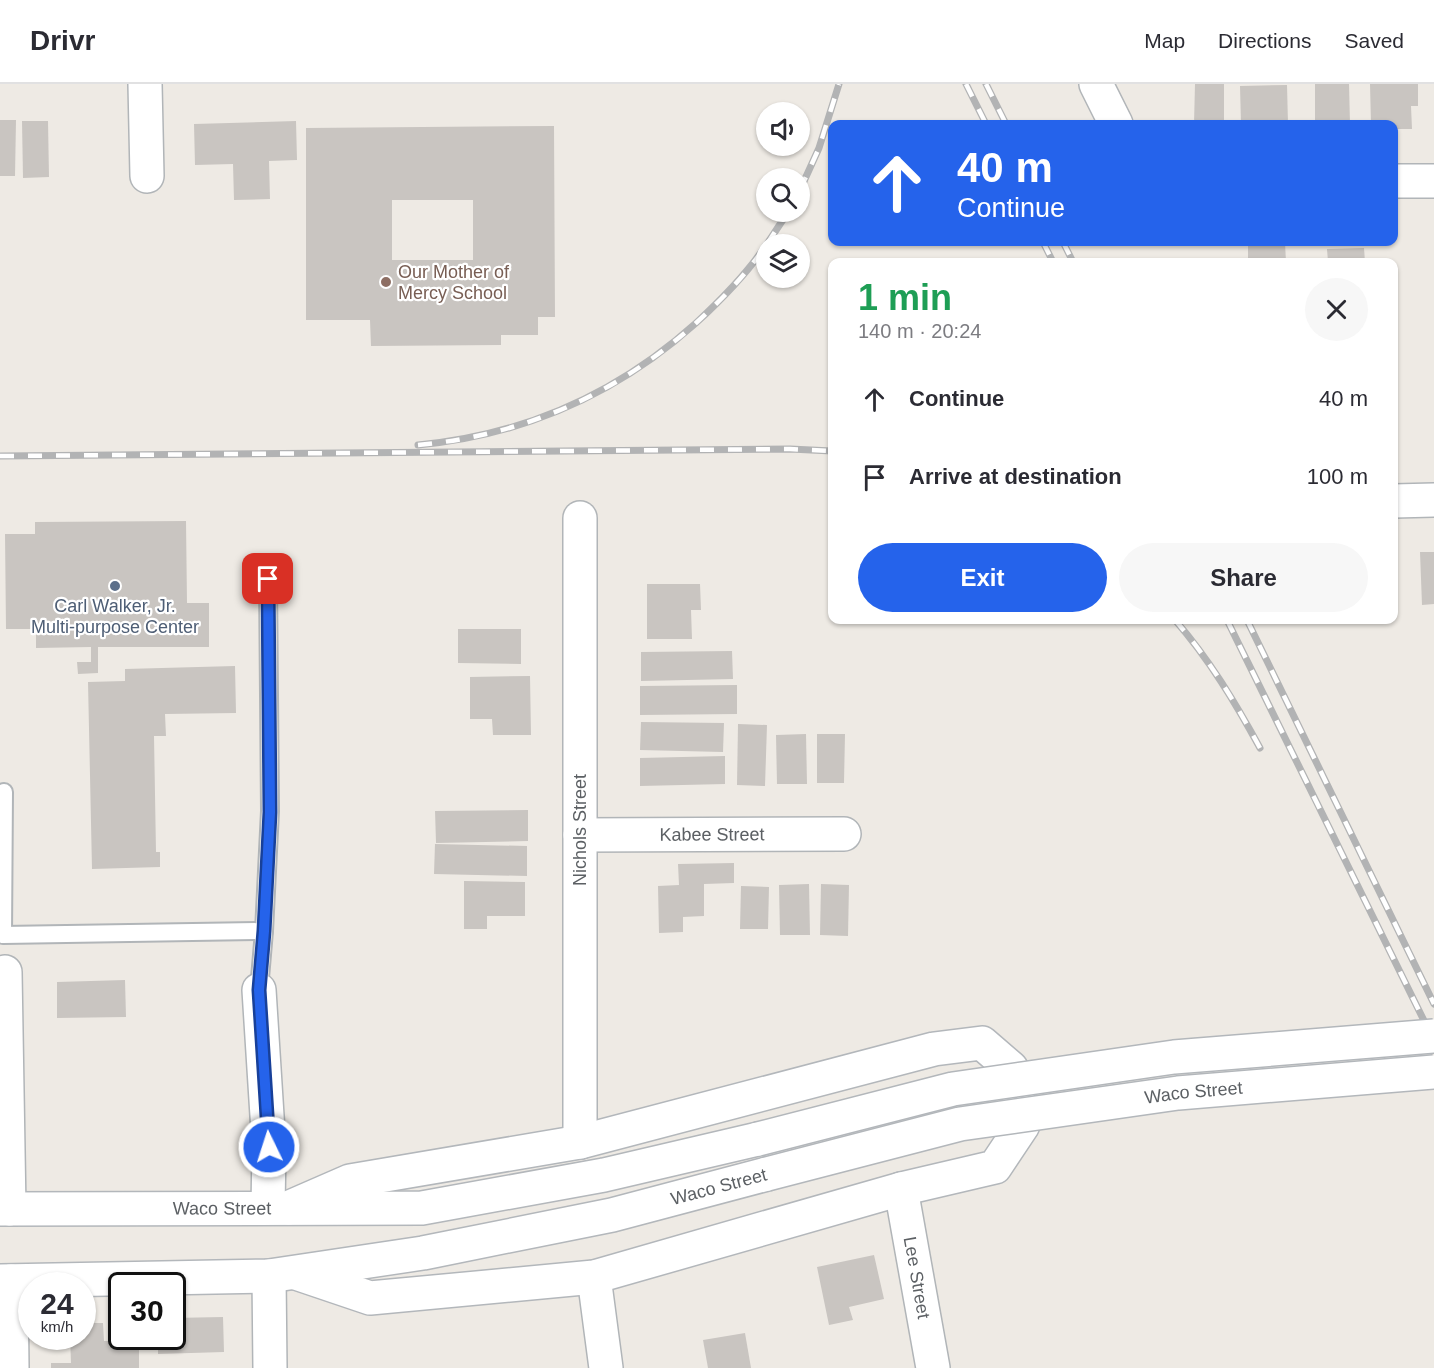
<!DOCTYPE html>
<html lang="en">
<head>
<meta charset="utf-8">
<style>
	:root { --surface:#fff; --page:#f7f7f7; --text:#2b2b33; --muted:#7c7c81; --line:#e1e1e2; --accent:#2563eb }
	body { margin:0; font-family:Arial,sans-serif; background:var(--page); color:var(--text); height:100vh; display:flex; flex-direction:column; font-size:22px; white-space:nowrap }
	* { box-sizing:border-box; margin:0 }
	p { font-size:20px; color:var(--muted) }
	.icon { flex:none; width:33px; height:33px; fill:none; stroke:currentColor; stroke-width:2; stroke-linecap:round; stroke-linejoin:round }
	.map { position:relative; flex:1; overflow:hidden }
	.drawer { position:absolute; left:828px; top:174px; width:570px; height:366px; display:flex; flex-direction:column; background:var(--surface); border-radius:12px; box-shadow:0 2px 4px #0004 }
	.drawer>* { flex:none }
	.guide { position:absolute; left:828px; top:36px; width:570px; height:126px; border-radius:12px; box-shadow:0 2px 4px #0004; background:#2563eb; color:#fff; overflow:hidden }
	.tools { position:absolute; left:756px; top:18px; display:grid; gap:12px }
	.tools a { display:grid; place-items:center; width:54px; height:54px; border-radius:50%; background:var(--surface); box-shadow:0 2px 4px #0004; font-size:30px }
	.speed { position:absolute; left:18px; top:1188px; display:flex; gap:12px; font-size:30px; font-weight:700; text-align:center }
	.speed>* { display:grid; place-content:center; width:78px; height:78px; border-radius:50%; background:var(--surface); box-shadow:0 2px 4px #0004; line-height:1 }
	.speed small { font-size:15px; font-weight:400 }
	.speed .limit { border:3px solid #111; border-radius:9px; background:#fff; color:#111 }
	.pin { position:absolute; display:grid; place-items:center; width:51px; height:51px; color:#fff; margin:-26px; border-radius:12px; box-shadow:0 3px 9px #0006 }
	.me { position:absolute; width:66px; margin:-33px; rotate:356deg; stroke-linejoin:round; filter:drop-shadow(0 0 4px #0008) }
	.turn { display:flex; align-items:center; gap:21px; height:126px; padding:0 30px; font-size:27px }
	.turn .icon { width:78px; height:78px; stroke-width:2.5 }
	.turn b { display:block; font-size:42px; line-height:51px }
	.round { display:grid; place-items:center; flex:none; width:63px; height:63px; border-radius:32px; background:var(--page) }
	.headline { display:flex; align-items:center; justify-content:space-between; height:102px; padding:0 30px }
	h1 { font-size:36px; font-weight:800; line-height:45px; color:#1e9e55 }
	.primary-button { display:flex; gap:12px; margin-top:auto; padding:12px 30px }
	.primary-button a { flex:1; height:69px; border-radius:36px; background:var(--accent); color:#fff; font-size:24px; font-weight:800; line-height:69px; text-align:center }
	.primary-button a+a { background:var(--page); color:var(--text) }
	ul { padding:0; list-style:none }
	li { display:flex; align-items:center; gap:18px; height:78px; padding:0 30px }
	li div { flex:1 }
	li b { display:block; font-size:22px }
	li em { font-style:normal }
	header { display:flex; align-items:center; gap:36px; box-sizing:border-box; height:84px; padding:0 30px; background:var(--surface); border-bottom:2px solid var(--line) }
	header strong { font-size:28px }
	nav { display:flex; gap:33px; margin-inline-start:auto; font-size:21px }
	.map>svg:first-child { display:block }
	.building { fill:#c9c5c1; fill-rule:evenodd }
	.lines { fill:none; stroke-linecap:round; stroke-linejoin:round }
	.lane-casing { stroke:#b1b5b8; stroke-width:20 }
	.street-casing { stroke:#b1b5b8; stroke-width:36 }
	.secondary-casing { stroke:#b3b7bb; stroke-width:36 }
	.lane { stroke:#fff; stroke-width:16 }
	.street { stroke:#fff; stroke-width:33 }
	.secondary { stroke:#fff; stroke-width:33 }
	.rail-casing { stroke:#b2b3b4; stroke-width:7 }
	.rail { stroke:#fff; stroke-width:4.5; stroke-dasharray:14; stroke-linecap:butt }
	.secondary-bridge-casing { stroke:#b3b7bb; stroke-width:36; stroke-linecap:butt }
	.secondary-bridge { stroke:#fff; stroke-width:33 }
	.route-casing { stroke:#184099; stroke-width:15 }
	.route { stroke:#2563eb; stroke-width:10 }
	.education-dot { fill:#8d6e63; stroke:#fff; stroke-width:2 }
	.service-dot { fill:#5c6f8a; stroke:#fff; stroke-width:2 }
	.labels { text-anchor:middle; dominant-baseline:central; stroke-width:4.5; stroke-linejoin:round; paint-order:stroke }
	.education-label { font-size:18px; fill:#785e54; stroke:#fff; text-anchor:start }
	.service-label { font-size:18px; fill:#4e5e75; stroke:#fff }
	.street-label { font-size:18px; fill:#5c6064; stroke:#fff }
</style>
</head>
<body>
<header>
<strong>Drivr</strong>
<nav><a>Map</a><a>Directions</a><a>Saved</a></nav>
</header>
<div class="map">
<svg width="1434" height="1284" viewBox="0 0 1434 1284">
	<rect width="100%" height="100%" fill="#eeeae4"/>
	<g class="building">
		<path d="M 1195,0 L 1224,0 L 1224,40 L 1194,40 Z"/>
		<path d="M 1315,0 L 1349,0 L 1350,40 L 1315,40 Z"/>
		<path d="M 1370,0 L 1418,0 L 1418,22 L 1411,22 L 1412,45 L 1394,45 L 1394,40 L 1371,40 Z"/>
		<path d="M 1287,1 L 1288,40 L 1241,40 L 1240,2 Z"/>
		<path d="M 0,36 L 16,36 L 15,92 L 0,92 Z"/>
		<path d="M 22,37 L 48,37 L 49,93 L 23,94 Z"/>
		<path d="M 296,37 L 297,76 L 269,77 L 270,115 L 234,116 L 233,80 L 195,81 L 194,40 Z"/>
		<path d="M 554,42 L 555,233 L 538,233 L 538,251 L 501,251 L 501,261 L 371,262 L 370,236 L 306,236 L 306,44 ZM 392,116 L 473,116 L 473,176 L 392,176 Z"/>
		<path d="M 1248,158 L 1285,158 L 1286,178 L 1248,178 Z"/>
		<path d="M 1364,164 L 1365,178 L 1328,178 L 1327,165 Z"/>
		<path d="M 186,437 L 187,519 L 209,519 L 209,563 L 98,563 L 98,589 L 78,590 L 77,578 L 91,578 L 91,563 L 36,564 L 36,545 L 6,545 L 5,450 L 35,450 L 35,438 Z"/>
		<path d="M 1420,468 L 1434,468 L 1434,520 L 1422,521 Z"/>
		<path d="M 647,500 L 700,500 L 701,526 L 691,526 L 692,555 L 647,555 Z"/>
		<path d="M 458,545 L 521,545 L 521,580 L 458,579 Z"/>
		<path d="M 732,567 L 733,595 L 641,597 L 641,568 Z"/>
		<path d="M 235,582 L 236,629 L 165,630 L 166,652 L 154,652 L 156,768 L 160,768 L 160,783 L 92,785 L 88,598 L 125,597 L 125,585 Z"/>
		<path d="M 530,592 L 531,651 L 493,651 L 492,635 L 470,635 L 470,593 Z"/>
		<path d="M 737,601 L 737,630 L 640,631 L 640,602 Z"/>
		<path d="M 641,638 L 724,639 L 723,668 L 640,666 Z"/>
		<path d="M 738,640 L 767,641 L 765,702 L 737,701 Z"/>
		<path d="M 806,650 L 807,700 L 777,700 L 776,651 Z"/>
		<path d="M 817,650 L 845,650 L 844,699 L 817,699 Z"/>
		<path d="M 725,672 L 725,700 L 640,702 L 640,674 Z"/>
		<path d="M 528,726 L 528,757 L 436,759 L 435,727 Z"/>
		<path d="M 435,760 L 527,762 L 527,792 L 434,790 Z"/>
		<path d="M 734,779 L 734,799 L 704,800 L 704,832 L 683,833 L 683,848 L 659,849 L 658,802 L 679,801 L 678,780 Z"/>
		<path d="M 464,797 L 525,798 L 525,832 L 487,832 L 487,845 L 464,845 Z"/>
		<path d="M 809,800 L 810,851 L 780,851 L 779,801 Z"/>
		<path d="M 821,800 L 849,801 L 848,852 L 820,851 Z"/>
		<path d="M 741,802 L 769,803 L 768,845 L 740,845 Z"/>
		<path d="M 125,896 L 126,933 L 57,934 L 57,898 Z"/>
		<path d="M 874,1171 L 884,1215 L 849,1223 L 853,1236 L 829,1241 L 817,1183 Z"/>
		<path d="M 223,1233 L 224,1268 L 158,1270 L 158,1252 L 172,1252 L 172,1234 Z"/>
		<path d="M 82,1239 L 103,1239 L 104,1257 L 139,1257 L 139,1284 L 51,1284 L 51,1279 L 71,1279 L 70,1252 L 82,1252 Z"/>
		<path d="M 745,1249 L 751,1284 L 708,1284 L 703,1256 Z"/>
	</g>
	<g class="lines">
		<g class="lane-casing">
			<g id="lane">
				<path d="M 4,708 L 3,851 L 264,847"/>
				<path d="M 259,906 L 264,847 L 270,727 L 268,495"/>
			</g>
		</g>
		<g class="street-casing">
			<g id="street">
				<path d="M 145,0 L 147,92"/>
				<path d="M 1096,0 L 1116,40"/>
				<path d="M 1394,97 L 1434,97"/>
				<path d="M 1394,417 L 1434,416"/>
				<path d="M 580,434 L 580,1058"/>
				<path id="s1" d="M 580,751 L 844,750"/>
				<path d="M 5,888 L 9,1125"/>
				<path d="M 259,906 L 269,1063 L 268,1124"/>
				<path id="s2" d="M 901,1105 L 933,1284"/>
				<path d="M 269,1192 L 270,1284"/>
				<path d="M 594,1193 L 606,1284"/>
				<path d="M 11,1197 L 12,1284"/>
			</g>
		</g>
		<g class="secondary-casing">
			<g id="secondary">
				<path d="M 288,1124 L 350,1097 L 580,1058 L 934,965 L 982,959 L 1011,984 L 1023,1041 L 995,1083 L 901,1105 L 594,1193 L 370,1214 L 296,1189"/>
				<path id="s3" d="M 0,1125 L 422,1124 L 604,1091 L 758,1055"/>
				<path id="s4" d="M 0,1197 L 269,1192 L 423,1169 L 612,1131 L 767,1090"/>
			</g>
		</g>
		<use href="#lane" class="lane"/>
		<use href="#street" class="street"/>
		<use href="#secondary" class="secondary"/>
		<g class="rail-casing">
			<g id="rail">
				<path d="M 966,0 L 986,40"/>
				<path d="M 986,0 L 1006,40"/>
				<path d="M 800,106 L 819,64 L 839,0"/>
				<path d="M 1043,158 L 1053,178"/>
				<path d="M 1063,158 L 1073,178"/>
				<path d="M 767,160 L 788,128"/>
				<path d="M 418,361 C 525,351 617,310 696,239 C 722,215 747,190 766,161"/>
				<path d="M 0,372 L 790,365 L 832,367"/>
				<path d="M 1175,536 C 1209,575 1235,618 1260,664"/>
				<path d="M 1227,536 L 1434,957"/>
				<path d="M 1247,536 L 1434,920"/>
			</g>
		</g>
		<use href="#rail" class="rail"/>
		<g class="secondary-bridge-casing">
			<g id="secondary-bridge">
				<path d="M 758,1055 L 953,1005 L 1174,973 L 1434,952"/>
				<path id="s5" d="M 767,1090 L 960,1040 L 1178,1009 L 1434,988"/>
			</g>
		</g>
		<use href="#secondary-bridge" class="secondary-bridge"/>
	</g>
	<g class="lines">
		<g class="route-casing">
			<path id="route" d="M 268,495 L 270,728 L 264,847 L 259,906 L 269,1063"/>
		</g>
		<use href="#route" class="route"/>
	</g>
	<circle class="education-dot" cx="386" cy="198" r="6"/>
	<circle class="service-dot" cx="115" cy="502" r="6"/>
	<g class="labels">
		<g class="education-label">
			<text x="398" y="188">Our Mother of<tspan x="398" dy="21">Mercy School</tspan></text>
		</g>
		<g class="service-label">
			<text x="115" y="522">Carl Walker, Jr.<tspan x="115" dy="21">Multi-purpose Center</tspan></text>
		</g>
		<g class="street-label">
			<text transform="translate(580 746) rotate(-90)">Nichols Street</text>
			<text stroke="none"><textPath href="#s1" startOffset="132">Kabee Street</textPath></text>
			<text stroke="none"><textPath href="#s5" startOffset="435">Waco Street</textPath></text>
			<text stroke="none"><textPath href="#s4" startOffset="728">Waco Street</textPath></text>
			<text stroke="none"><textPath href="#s3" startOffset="222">Waco Street</textPath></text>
			<text stroke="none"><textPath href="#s2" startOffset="90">Lee Street</textPath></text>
		</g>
	</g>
</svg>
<div class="tools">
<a><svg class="icon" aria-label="sound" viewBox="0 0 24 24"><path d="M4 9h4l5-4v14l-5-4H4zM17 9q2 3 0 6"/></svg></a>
<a><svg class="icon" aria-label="search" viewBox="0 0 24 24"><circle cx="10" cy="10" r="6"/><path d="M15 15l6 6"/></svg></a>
<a><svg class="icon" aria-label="layers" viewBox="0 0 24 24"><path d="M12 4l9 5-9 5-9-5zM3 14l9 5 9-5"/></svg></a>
</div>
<div class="speed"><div>24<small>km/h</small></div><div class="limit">30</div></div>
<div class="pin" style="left:268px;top:495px;background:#d93025"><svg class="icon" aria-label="arrive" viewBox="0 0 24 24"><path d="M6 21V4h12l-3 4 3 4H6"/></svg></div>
<svg class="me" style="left:269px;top:1063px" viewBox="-20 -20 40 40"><circle r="17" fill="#2563eb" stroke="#fff" stroke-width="3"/><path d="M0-11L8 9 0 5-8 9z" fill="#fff"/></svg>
<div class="guide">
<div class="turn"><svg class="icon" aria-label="ahead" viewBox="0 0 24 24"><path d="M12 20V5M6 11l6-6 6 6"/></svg><div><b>40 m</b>Continue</div></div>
</div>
<section class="drawer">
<div class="headline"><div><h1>1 min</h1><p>140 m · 20:24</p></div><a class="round"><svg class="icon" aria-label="close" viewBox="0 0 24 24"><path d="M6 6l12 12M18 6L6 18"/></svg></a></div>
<ul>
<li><svg class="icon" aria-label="ahead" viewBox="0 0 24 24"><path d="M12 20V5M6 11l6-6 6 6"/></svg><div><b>Continue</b></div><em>40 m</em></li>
<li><svg class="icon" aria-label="arrive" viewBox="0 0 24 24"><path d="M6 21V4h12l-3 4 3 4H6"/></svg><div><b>Arrive at destination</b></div><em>100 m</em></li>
</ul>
<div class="primary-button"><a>Exit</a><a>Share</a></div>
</section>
</div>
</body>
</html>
